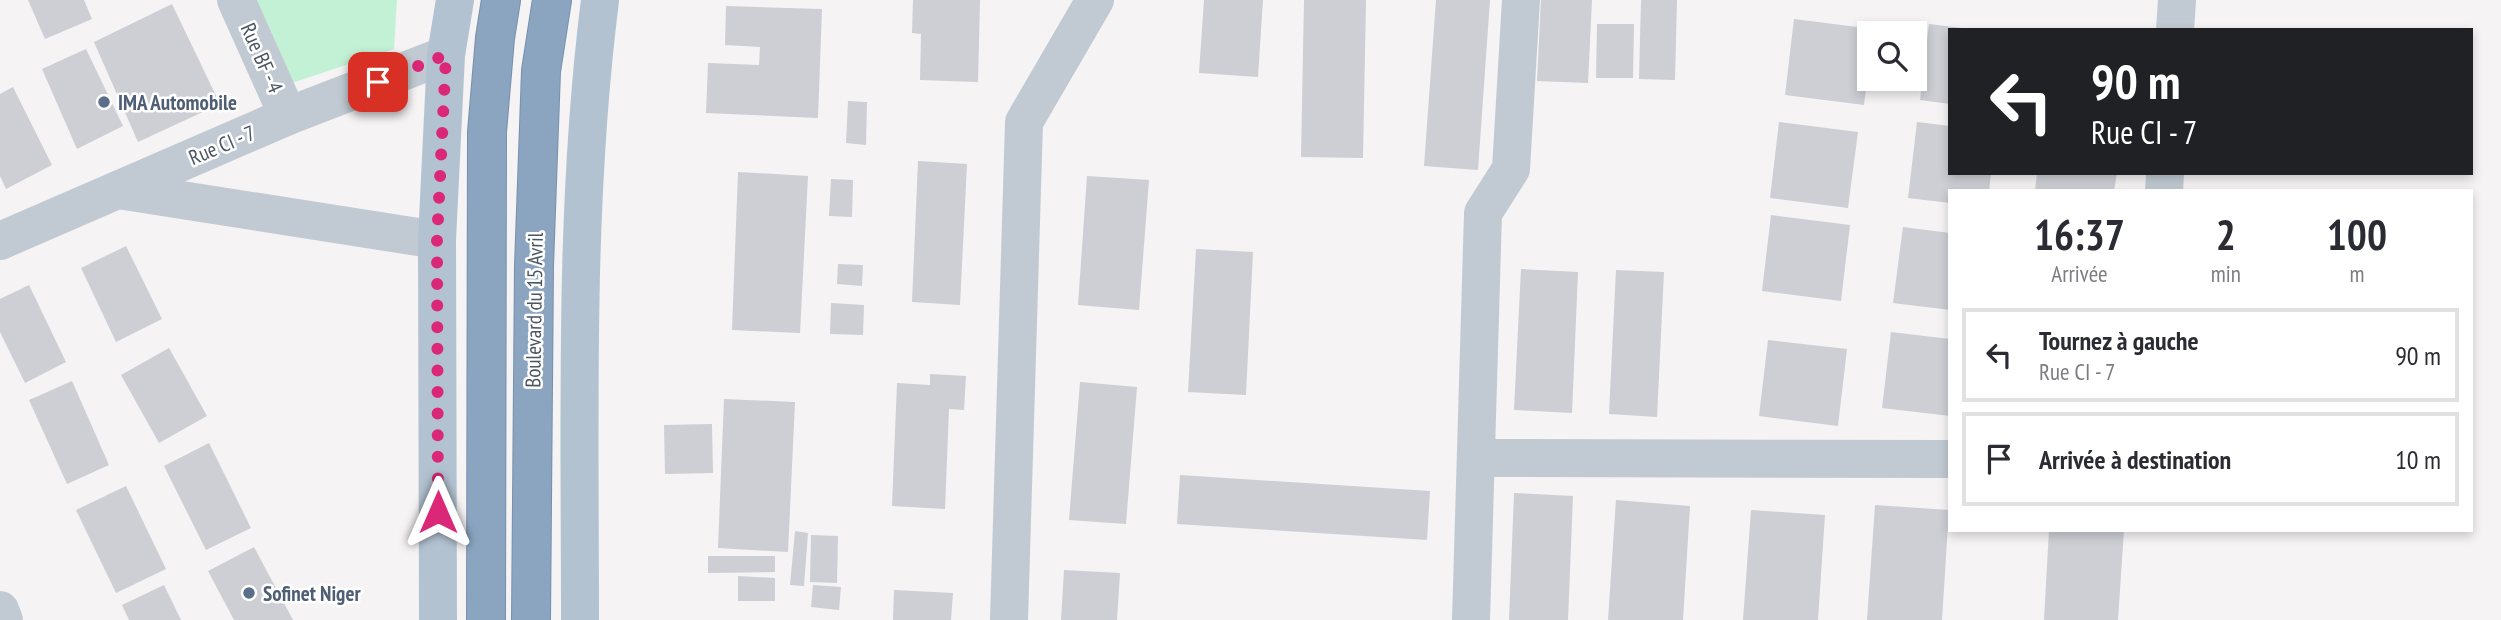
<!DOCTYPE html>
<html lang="fr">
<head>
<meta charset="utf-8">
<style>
	:root { --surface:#fff; --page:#f2f2f3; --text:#2b2b33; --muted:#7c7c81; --line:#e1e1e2 }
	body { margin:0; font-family:"PT Sans Narrow",sans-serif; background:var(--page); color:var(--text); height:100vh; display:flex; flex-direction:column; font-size:26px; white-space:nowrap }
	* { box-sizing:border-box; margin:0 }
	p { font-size:23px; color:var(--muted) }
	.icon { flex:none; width:38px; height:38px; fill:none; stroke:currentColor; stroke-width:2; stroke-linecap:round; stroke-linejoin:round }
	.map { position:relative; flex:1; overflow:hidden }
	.sheet { position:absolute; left:1948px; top:189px; width:525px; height:343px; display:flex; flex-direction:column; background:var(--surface); border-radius:0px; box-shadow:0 4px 10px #0003 }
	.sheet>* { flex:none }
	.banner { position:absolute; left:1948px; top:28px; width:525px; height:147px; border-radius:0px; box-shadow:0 4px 10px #0003; background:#202124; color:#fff; overflow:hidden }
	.tools { position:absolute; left:1857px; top:21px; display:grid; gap:14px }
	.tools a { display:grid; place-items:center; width:70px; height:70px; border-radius:0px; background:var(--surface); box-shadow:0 4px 10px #0003; font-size:35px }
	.pin { position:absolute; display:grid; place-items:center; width:60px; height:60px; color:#fff; margin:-30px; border-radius:14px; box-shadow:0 4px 10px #0006 }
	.me { position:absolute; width:77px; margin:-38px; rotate:0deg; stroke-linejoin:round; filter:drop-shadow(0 0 5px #0008) }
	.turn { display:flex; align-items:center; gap:24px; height:147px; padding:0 28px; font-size:32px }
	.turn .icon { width:91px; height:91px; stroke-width:2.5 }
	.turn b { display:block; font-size:49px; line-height:60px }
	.eta { display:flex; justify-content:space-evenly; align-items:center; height:119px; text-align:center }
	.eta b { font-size:42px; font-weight:600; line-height:49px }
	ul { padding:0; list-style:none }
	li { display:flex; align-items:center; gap:21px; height:94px; margin:0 14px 10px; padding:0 14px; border:4px solid var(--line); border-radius:0px }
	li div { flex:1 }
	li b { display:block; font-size:26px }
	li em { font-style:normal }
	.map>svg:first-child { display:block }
	.green { fill:#c3f1d5 }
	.building { fill:#cdcfd5 }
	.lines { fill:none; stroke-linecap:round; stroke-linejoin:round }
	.highway-casing { stroke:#7690ad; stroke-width:40 }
	.minor { stroke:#c1cad2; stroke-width:38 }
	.major { stroke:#b3c2d1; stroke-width:38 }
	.highway { stroke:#8ba5c1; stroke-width:38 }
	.route { stroke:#db2777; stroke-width:12; stroke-dasharray:0 21.6 }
	.service-dot { fill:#5c6f8a; stroke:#fff; stroke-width:2.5 }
	.labels { text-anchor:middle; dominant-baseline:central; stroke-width:5; stroke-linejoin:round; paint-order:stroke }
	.street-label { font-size:21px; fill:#4a5661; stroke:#fff }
	.service-label { font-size:21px; font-weight:bold; fill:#4e5e75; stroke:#fff; text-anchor:start }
</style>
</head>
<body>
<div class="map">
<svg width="2501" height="620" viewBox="0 0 2501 620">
	<rect width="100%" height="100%" fill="#f5f3f3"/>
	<path class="green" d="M 254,0 L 397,0 L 394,49 L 292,83 Z"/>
	<g class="building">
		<path d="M 28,0 L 84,0 L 92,19 L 45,39 Z"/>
		<path d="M 913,0 L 980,0 L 978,82 L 920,80 L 921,34 L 912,33 Z"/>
		<path d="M 1204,0 L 1263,0 L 1258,77 L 1199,73 Z"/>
		<path d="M 1304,0 L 1366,0 L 1363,158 L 1301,157 Z"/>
		<path d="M 1436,0 L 1490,0 L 1478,170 L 1424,166 Z"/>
		<path d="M 1541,0 L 1592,0 L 1588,83 L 1537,81 Z"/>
		<path d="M 1641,0 L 1677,0 L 1675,80 L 1639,79 Z"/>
		<path d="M 172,4 L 220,104 L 138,142 L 94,42 Z"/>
		<path d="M 726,6 L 822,9 L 818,118 L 706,113 L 708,63 L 759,65 L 760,47 L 725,45 Z"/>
		<path d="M 1794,19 L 1873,29 L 1873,33 L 1869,33 L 1869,64 L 1864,105 L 1785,95 Z"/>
		<path d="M 1597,24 L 1634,24 L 1633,78 L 1596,78 Z"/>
		<path d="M 1929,24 L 1962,28 L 1950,30 L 1950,104 L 1920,100 Z"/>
		<path d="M 86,49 L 123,126 L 77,149 L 42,69 Z"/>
		<path d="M 13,87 L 52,165 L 6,189 L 0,176 L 0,94 Z"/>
		<path d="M 848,101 L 867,102 L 866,145 L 846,143 Z"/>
		<path d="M 1779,122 L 1858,132 L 1848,208 L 1770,198 Z"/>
		<path d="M 1917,122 L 1950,126 L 1950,173 L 1991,173 L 1989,191 L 1950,191 L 1950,203 L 1908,198 Z"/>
		<path d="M 918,161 L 967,164 L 960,305 L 912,302 Z"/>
		<path d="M 738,172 L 808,176 L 800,333 L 732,330 Z"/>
		<path d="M 2037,173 L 2117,173 L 2114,191 L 2035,191 Z"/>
		<path d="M 1087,176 L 1149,180 L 1139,310 L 1078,305 Z"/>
		<path d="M 831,179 L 853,180 L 852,217 L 829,216 Z"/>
		<path d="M 1771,215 L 1850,225 L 1841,301 L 1762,291 Z"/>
		<path d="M 1903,227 L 1950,233 L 1950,310 L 1893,303 Z"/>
		<path d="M 126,246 L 162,319 L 116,342 L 81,268 Z"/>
		<path d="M 1196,249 L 1253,252 L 1246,395 L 1188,392 Z"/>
		<path d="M 838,264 L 863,265 L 862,286 L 837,284 Z"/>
		<path d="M 1521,269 L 1578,272 L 1572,413 L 1514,410 Z"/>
		<path d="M 1616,270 L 1664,272 L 1657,417 L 1609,414 Z"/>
		<path d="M 29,285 L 66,362 L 25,383 L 0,332 L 0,299 Z"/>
		<path d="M 831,303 L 864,305 L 863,335 L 830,334 Z"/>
		<path d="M 1891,332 L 1950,339 L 1950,416 L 1882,408 Z"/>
		<path d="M 1768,340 L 1847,349 L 1838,426 L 1759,416 Z"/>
		<path d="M 169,348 L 207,416 L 159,443 L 121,375 Z"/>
		<path d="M 930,374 L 966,376 L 964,410 L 949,409 L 945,509 L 892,506 L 897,383 L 930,385 Z"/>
		<path d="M 72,381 L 109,465 L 67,484 L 29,400 Z"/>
		<path d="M 1080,382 L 1137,387 L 1126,524 L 1069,520 Z"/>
		<path d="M 724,399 L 795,402 L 788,552 L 718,548 Z"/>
		<path d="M 712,424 L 713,473 L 665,474 L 664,425 Z"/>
		<path d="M 209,443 L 251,528 L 206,550 L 164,466 Z"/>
		<path d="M 1180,475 L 1430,491 L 1427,540 L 1177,524 Z"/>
		<path d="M 126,486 L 166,569 L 116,593 L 76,510 Z"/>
		<path d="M 1514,493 L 1573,496 L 1568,620 L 1509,620 Z"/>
		<path d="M 1616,500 L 1690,506 L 1683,620 L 1608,620 Z"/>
		<path d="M 1875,505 L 1949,510 L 1942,620 L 1867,620 Z"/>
		<path d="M 1751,510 L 1825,515 L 1818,620 L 1743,620 Z"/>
		<path d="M 2049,530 L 2124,530 L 2118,620 L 2044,620 Z"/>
		<path d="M 795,531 L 808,533 L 804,586 L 790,585 Z"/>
		<path d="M 811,535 L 838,536 L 837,583 L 810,582 Z"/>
		<path d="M 254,547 L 293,620 L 234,620 L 208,571 Z"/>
		<path d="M 708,556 L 775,556 L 775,572 L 708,573 Z"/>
		<path d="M 1064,570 L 1120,573 L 1117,620 L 1061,620 Z"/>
		<path d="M 738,576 L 775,578 L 775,601 L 738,601 Z"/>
		<path d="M 164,585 L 181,620 L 129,620 L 122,605 Z"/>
		<path d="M 813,585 L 841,587 L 839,610 L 811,607 Z"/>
		<path d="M 894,590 L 953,593 L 951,620 L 893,620 Z"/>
	</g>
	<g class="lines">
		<g class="highway-casing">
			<g id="highway">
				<path d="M 486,620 L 487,132 L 495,38 L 501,0"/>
				<path d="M 531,620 L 534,266 L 541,71 L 552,0"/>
			</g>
		</g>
		<g class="minor">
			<path d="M 236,0 L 288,116"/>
			<path d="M 2175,30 L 2177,0"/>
			<path d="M 118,190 L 437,240"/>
			<path d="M 2164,191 L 2165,173"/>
			<path d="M 0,241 L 288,116 L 446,55"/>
			<path d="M 1476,458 L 1950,459"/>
			<path d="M 0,610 L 4,620"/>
			<path d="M 1009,620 L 1024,122 L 1095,0"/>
			<path d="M 1471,620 L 1483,213 L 1511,169 L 1521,0"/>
		</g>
		<g class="major">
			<path d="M 438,620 L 437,240 L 446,55 L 455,0"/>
			<path d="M 580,620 C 580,413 574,206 600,0"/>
		</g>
		<use href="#highway" class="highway"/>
	</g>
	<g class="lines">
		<path class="route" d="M 378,82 L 446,55 L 437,240 L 438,512"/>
	</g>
	<g class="service-dot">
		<circle cx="104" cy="102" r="7"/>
		<circle cx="249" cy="593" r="7"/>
	</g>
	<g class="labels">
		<g class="street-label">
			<text transform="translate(262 58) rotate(66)">Rue BF - 4</text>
			<text transform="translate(222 145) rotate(-23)">Rue CI - 7</text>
			<text transform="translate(534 310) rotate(-89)">Boulevard du 15 Avril</text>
		</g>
		<g class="service-label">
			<text x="118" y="102">IMA Automobile</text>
			<text x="263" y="593">Sofinet Niger</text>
		</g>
	</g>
</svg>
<div class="tools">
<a><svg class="icon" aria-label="search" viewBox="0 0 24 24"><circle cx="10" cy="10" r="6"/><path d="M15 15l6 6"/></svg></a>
</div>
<div class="pin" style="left:378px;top:82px;background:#d93025"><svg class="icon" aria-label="arrive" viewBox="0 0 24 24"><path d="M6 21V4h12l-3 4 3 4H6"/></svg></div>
<svg class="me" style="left:438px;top:512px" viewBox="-20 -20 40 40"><path d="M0-17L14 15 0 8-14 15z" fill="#db2777" stroke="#fff" stroke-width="4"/></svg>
<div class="banner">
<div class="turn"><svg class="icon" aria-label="left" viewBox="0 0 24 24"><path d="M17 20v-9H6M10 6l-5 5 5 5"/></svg><div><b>90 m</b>Rue CI - 7</div></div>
</div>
<section class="sheet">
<div class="eta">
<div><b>16:37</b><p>Arrivée</p></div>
<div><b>2</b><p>min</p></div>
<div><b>100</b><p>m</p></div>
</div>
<ul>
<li><svg class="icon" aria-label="left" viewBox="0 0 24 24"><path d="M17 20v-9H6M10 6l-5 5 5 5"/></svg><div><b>Tournez à gauche</b><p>Rue CI - 7</p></div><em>90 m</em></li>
<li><svg class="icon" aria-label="arrive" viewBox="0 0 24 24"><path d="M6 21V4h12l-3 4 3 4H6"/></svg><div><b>Arrivée à destination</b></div><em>10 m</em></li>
</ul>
</section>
</div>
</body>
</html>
